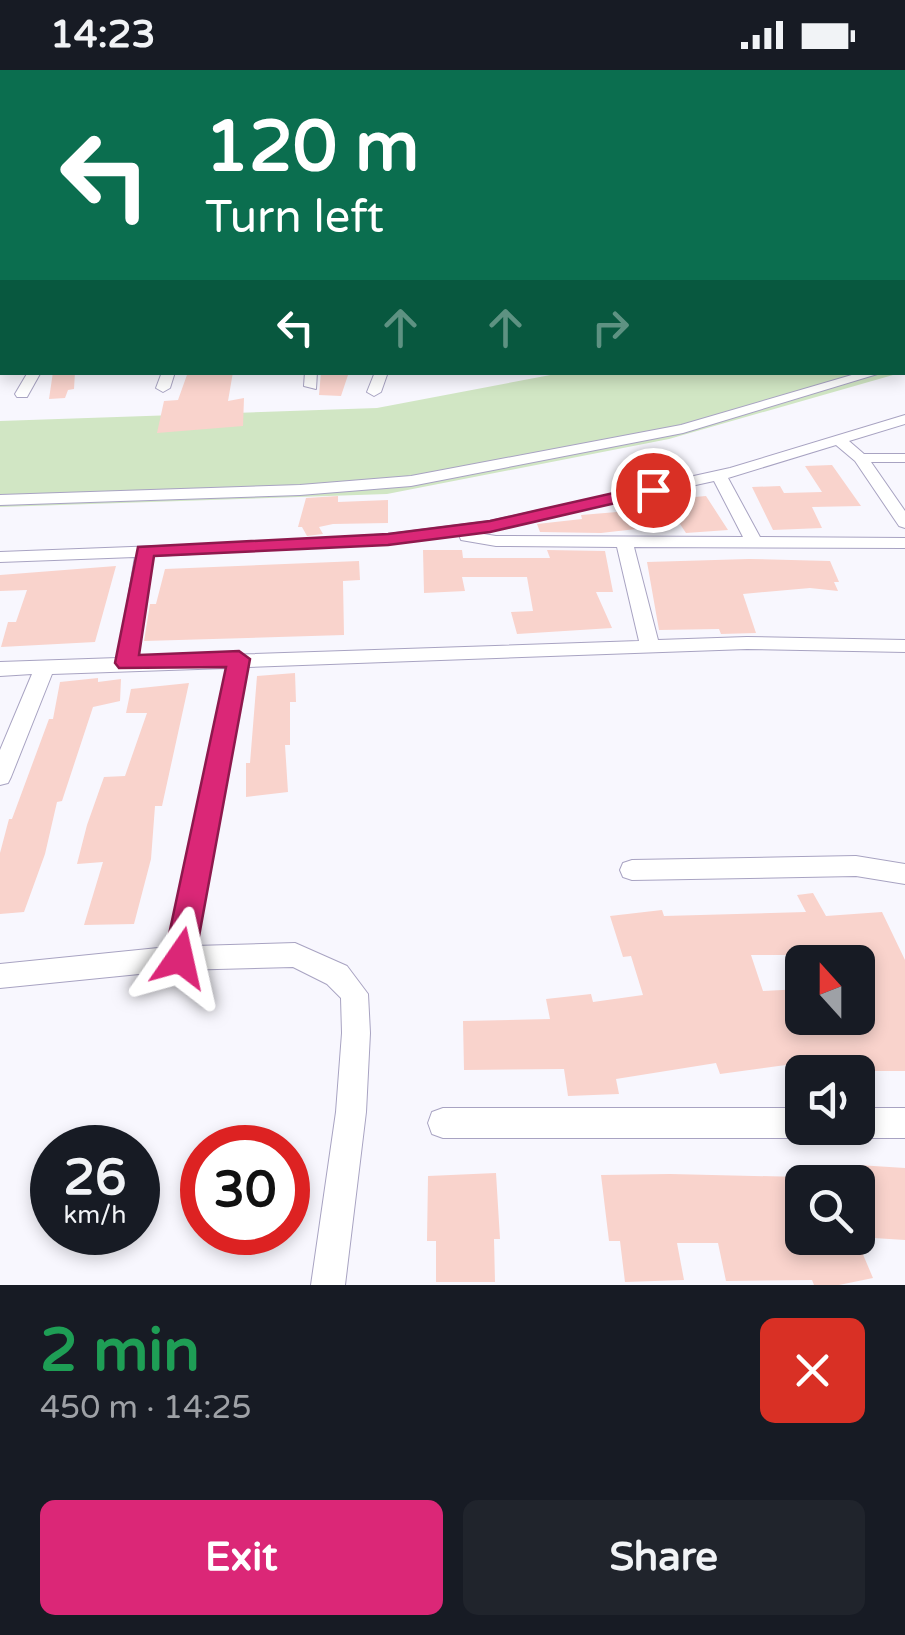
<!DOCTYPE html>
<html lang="en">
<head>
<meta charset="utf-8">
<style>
	:root { --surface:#171b24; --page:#20242c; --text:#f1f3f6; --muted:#9ea1a6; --accent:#db2777 }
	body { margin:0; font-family:"Varela Round",sans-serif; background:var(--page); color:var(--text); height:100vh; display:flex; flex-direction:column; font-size:38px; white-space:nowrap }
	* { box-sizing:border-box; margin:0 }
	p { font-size:32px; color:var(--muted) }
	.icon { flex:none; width:55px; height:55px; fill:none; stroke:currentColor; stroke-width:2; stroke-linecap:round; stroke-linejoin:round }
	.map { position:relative; height:1215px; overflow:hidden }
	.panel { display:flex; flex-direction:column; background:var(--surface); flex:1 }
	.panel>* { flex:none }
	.banner { position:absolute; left:0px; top:0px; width:905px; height:305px; box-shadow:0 5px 15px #0003; background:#0b6e4f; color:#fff; overflow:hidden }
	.needle { width:65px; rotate:339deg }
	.controls { position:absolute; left:785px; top:875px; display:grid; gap:20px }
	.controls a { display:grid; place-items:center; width:90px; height:90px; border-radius:15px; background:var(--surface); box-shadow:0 5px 15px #0003; font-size:50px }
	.speed { position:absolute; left:30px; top:1055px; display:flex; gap:20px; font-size:50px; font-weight:700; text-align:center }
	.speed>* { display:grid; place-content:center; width:130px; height:130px; border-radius:50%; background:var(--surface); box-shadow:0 5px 15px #0003; line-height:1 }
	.speed small { font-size:25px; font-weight:400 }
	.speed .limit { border:15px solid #d22; background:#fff; color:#111 }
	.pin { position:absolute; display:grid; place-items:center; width:85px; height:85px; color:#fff; margin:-42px; border:5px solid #fff; border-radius:50%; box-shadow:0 2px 10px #0007 }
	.me { position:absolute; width:110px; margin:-55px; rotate:11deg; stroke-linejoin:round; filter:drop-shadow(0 0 8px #0008) }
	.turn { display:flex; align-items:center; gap:35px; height:210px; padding:0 40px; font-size:45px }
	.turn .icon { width:130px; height:130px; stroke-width:2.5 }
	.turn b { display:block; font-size:70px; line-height:85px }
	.lanes { display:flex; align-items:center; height:95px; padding:0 40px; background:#0003; justify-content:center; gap:50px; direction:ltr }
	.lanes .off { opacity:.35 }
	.round { display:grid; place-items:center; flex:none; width:105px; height:105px; border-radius:15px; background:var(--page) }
	.headline { display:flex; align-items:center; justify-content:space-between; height:170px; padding:0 40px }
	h1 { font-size:60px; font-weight:700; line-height:75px; color:#1e9e55 }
	.action { display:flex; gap:20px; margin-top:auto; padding:20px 40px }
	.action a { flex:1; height:115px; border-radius:15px; background:var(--accent); color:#fff; font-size:40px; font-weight:700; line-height:115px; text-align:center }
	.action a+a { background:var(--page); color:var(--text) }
	.status { display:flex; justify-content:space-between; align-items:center; height:70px; padding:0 50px; background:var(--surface); direction:ltr }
	.status svg { height:28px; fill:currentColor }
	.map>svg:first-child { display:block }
	.green { fill:#d1e6c4 }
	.building { fill:#f9d3cc; fill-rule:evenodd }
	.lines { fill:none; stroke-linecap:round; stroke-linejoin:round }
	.minor-casing { stroke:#a8a3c2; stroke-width:2 }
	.minor { fill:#fff; fill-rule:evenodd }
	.route { fill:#db2777; stroke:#8e194d; stroke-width:2.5 }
</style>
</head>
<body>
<div class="status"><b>14:23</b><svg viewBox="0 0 49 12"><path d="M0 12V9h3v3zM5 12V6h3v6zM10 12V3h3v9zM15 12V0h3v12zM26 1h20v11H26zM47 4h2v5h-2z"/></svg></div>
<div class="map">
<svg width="905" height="1215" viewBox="0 0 905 1215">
	<rect width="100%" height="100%" fill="#f8f7fe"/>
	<path class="green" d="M 561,303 L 900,303 L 669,369 L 387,424 L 0,437 L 0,351 L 377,338 Z"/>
	<g class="building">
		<path d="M 53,302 L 75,302 L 74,319 L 68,320 L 65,328 L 49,329 Z"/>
		<path d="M 188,302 L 233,302 L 228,331 L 244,328 L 243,356 L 157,363 L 164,331 L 178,330 Z"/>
		<path d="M 321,302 L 349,302 L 341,326 L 319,325 Z"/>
		<path d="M 832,395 L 861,436 L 812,437 L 822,458 L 773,460 L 752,417 L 780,416 L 784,423 L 822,422 L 805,396 Z"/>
		<path d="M 338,426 L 338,432 L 388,430 L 388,453 L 333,454 L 319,457 L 323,464 L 307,466 L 302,457 L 298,457 L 306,428 Z"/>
		<path d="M 706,426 L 728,460 L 686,463 L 680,454 L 601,463 L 540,462 L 537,454 L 582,449 L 581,445 L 677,437 L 672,429 Z"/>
		<path d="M 423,480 L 462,480 L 463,488 L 550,488 L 547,480 L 605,481 L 613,522 L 596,522 L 612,558 L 517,564 L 511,542 L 533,541 L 527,507 L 462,507 L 465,521 L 424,523 Z"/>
		<path d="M 749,489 L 830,491 L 839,512 L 834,512 L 838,521 L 810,518 L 743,524 L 756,563 L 721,564 L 719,559 L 659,560 L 647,492 Z"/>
		<path d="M 359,491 L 360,510 L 343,511 L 344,565 L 144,571 L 150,534 L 156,534 L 165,499 Z"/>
		<path d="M 116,496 L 95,572 L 1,577 L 8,552 L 16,552 L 27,520 L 0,521 L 0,505 Z"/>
		<path d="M 295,603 L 296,632 L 290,632 L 290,675 L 285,675 L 288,722 L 246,727 L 246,693 L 250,693 L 257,606 Z"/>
		<path d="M 98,608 L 98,612 L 121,609 L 120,631 L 93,637 L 62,731 L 57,732 L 45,784 L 24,842 L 0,844 L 0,783 L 9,749 L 12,749 L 49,649 L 53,649 L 60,612 Z"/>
		<path d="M 189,613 L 162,736 L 155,736 L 151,789 L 134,854 L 84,855 L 103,792 L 77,794 L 87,755 L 104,707 L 125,706 L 147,643 L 126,643 L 131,619 Z"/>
		<path d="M 813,823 L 826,846 L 882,842 L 905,890 L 905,1001 L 873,1001 L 872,996 L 795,1001 L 793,994 L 720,1004 L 716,993 L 616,1009 L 619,1024 L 568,1026 L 564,999 L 464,1000 L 463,951 L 550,949 L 546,929 L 591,924 L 593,932 L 643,925 L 631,886 L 623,887 L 610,846 L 662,840 L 664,846 L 806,842 L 797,825 ZM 751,885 L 853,885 L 869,920 L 858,920 L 858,948 L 802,948 L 802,919 L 763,921 Z"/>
		<path d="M 858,1095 L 905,1098 L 905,1170 L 858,1167 Z"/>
		<path d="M 496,1103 L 500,1169 L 494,1169 L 495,1212 L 436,1212 L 436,1171 L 427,1171 L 428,1106 Z"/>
		<path d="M 670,1104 L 802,1107 L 802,1168 L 856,1168 L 873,1208 L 839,1215 L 814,1215 L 812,1210 L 726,1211 L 718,1173 L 677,1173 L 684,1210 L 625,1212 L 620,1171 L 609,1171 L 601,1105 Z"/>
	</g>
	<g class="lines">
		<g class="minor-casing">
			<g id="minor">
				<rect x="0" y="126" width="2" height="6"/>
				<rect x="0" y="148" width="2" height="6"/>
				<rect x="0" y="180" width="2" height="6"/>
				<rect x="0" y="219" width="2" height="6"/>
				<rect x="0" y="265" width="2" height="8"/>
				<rect x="902" y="291" width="3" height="8"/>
				<path d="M 28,302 L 41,302 L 27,327 L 17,327 L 15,324 Z"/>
				<path d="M 162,302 L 175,302 L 170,318 L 163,322 L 156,318 Z"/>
				<path d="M 305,302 L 317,302 L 316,319 L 304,316 Z"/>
				<path d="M 375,302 L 388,302 L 381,322 L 374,326 L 367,322 Z"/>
				<path d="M 862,302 L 884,302 L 683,363 L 411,416 L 300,425 L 0,435 L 0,425 L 300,415 L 411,406 L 681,355 Z"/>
				<path d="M 905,345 L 905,354 L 849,371 L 864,384 L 905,384 L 905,392 L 871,392 L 905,441 L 905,458 L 899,456 L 855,391 L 836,375 L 728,408 L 760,467 L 905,468 L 905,478 L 634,477 L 658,570 L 747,567 L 905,570 L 905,582 L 747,579 L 247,597 L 195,876 L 295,873 L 347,896 L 368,924 L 370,963 L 366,1042 L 345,1215 L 311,1215 L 336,1042 L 342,963 L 341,928 L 327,914 L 293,897 L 179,900 L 0,918 L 0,894 L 168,877 L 227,598 L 52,604 L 11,707 L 8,713 L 0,715 L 0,680 L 32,604 L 0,606 L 0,592 L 118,588 L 135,487 L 0,492 L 0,482 L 286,471 L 388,464 L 490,451 L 730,398 ZM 714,411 L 743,467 L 496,466 L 477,463 ZM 459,465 L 461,470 L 496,476 L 617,477 L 639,571 L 138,588 L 153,486 L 388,474 Z"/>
				<path d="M 856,786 L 905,794 L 905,814 L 856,806 L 632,810 L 623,807 L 620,800 L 623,793 L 632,790 Z"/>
				<path d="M 443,1038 L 802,1038 L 802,1058 L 815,1058 L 813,1064 L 802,1068 L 443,1068 L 432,1064 L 428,1053 L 432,1042 Z"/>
				<path d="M 858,1038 L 905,1038 L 905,1068 L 858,1068 L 847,1064 L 845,1058 L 858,1058 Z"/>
			</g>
		</g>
		<use href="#minor" class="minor"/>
	</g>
	<linearGradient id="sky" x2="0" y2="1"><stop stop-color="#81b8d6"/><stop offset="0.43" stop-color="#fcfbff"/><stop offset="1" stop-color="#fcfbff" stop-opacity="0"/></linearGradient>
	<rect width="905" height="296" fill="url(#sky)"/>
	<path class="route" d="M 653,414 L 662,420 L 659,423 L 490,462 L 388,475 L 154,486 L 139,585 L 239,581 L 250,589 L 195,888 L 190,897 L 180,901 L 169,897 L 164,888 L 226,597 L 119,598 L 115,593 L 138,477 L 388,464 L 490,451 Z"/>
</svg>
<div class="controls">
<a><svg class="needle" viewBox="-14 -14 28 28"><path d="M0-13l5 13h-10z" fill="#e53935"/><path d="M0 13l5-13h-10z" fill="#9ea1a6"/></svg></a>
<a><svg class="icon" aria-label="sound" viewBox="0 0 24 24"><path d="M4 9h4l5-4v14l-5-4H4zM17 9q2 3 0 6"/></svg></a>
<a><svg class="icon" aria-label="search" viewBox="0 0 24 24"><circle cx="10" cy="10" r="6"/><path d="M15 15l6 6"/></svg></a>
</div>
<div class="speed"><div>26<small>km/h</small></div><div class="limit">30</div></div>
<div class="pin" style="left:653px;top:420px;background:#d93025"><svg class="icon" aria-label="arrive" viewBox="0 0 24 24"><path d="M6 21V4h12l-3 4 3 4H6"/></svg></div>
<svg class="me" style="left:180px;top:888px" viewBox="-20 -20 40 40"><path d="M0-17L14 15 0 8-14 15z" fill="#db2777" stroke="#fff" stroke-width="4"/></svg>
<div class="banner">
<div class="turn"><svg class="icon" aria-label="left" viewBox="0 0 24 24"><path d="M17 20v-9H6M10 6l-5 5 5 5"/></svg><div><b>120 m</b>Turn left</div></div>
<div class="lanes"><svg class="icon" aria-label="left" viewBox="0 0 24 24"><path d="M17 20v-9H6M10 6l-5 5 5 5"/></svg><svg class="icon off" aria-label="ahead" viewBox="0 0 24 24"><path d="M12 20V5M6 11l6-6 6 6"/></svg><svg class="icon off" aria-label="ahead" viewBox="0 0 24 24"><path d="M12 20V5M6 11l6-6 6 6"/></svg><svg class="icon off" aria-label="right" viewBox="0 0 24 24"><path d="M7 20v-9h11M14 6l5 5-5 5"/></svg></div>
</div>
</div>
<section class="panel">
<div class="headline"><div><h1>2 min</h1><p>450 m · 14:25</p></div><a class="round" style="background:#d93025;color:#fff"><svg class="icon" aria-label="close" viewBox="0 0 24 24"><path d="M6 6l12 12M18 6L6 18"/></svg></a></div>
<div class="action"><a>Exit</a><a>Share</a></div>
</section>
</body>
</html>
